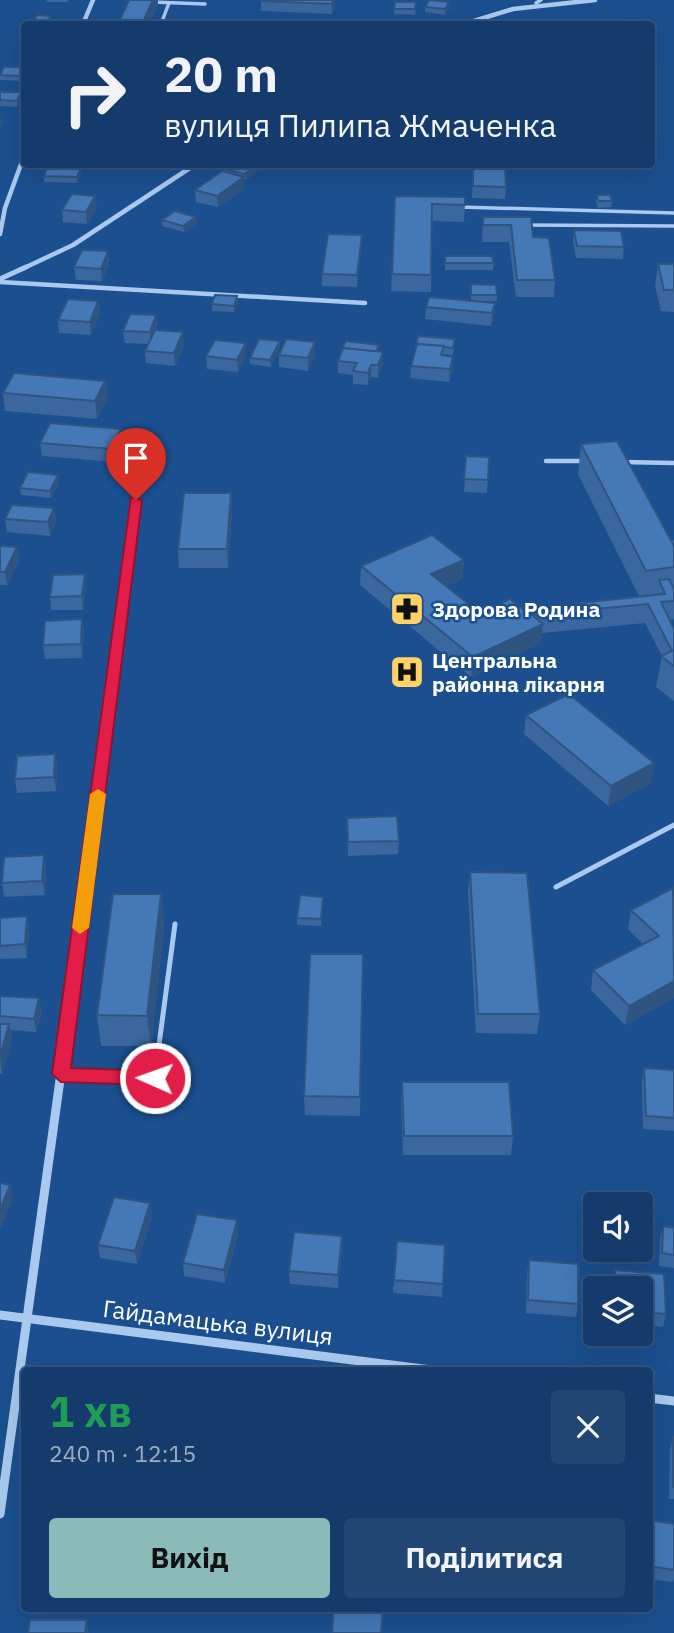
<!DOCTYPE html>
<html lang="uk">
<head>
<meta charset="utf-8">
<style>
	:root { --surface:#143b6b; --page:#214673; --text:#f1f3f6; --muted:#9dadc1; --line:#33557e; --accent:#8bbbb9 }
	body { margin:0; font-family:"IBM Plex Sans",sans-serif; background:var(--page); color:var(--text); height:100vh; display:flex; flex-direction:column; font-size:26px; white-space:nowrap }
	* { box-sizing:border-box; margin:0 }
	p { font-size:23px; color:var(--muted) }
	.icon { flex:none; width:38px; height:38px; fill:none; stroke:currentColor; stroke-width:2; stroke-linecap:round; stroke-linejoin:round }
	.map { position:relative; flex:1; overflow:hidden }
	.panel { position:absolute; left:21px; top:1367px; width:632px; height:245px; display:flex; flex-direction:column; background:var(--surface); border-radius:7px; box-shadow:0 7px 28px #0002,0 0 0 2px var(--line) }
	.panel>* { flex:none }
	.top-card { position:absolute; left:21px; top:21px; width:634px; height:147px; border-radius:7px; box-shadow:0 7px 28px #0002,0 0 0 2px var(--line); background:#143b6b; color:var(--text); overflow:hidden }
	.tools { position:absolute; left:583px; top:1192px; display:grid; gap:14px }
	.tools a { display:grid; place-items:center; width:70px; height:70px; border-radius:7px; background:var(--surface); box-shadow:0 7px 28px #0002,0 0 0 2px var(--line); font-size:35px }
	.pin { position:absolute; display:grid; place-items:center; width:60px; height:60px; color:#fff; margin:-72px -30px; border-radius:50% 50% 50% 0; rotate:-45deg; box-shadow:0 0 7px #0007 }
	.pin .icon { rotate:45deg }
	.me { position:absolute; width:77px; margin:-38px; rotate:272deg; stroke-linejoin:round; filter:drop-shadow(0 0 5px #0008) }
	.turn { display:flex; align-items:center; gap:24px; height:147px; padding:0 28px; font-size:32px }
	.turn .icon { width:91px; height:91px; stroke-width:2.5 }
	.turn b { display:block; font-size:49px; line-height:60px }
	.round { display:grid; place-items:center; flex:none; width:74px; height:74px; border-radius:7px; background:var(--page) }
	.overview { display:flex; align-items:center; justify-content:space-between; height:119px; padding:0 28px }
	h1 { font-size:42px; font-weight:800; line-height:52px; color:#1e9e55 }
	.cta { display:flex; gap:14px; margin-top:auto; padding:14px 28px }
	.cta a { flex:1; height:80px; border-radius:7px; background:var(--accent); color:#111; font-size:28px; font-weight:800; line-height:80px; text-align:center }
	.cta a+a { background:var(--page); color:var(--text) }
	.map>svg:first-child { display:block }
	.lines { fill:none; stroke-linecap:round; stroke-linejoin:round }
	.service-far3 { stroke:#a9c9ee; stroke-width:3.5 }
	.service-far2 { stroke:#a9c9ee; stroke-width:4.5 }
	.service-far1 { stroke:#a9c9ee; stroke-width:5 }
	.service { stroke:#a9c9ee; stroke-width:7 }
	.minor-far3 { stroke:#a9c9ee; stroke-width:4.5 }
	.minor-far2 { stroke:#a9c9ee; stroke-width:5 }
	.minor-far1 { stroke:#a9c9ee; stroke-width:7 }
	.minor { stroke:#a9c9ee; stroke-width:9 }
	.wall { fill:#3a679d }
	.shaded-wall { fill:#305480 }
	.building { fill:#4478b7; stroke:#305480; stroke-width:2 }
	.route { fill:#e11d48; stroke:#92132f; stroke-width:2 }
	.slow { fill:#f59e0b }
	.labels { text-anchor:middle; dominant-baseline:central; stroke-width:5; stroke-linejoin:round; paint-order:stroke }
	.poi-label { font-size:21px; font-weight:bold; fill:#fff; stroke:#1b4f8f; text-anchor:start }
	.near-street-label { font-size:24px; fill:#fff; stroke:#1b4f8f }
</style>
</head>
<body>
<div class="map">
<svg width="674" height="1633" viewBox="0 0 674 1633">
	<rect width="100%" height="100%" fill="#1b4f8f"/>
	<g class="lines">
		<g class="service-far3">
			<path d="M 152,2 L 205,4"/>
			<path d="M 536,3 L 541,0"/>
			<path d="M 161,24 L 169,3"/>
			<path d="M 459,207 L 674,213"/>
			<path d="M 526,225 L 674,226"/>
		</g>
		<g class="service-far2">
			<path d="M 0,282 L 365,303"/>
			<path d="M 546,461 L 583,461"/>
			<path d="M 621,462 L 674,463"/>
		</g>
		<g class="service-far1">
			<path d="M 556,887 L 674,825"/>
			<path d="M 157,1060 L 175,924"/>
		</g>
		<path class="service" d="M 61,1074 L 155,1078 L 158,1058"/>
		<g class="minor-far3">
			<path d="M 83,24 L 93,0"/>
			<path d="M 464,24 L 513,9 L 595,0"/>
			<path d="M 0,234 L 5,208 L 24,156"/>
			<path d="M 22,269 L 73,245 L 196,164"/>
		</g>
		<g class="minor-far2">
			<path d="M 0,279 L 26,267"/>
			<path d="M 121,614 L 136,500"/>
		</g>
		<path class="minor-far1" d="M 63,1060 L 121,612"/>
		<g class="minor">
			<path d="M 0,1315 L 431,1370"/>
			<path d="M 649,1398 L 674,1401"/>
			<path d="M 0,1514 L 63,1058"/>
		</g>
	</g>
	<g class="wall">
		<path d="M 46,0 L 68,0 L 67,2 L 47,2 Z"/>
		<path d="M 335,0 L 335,5 L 332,14 L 261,11 L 261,1 Z"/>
		<path d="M 425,7 L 449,8 L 445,15 L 425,12 Z"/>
		<path d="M 416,8 L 415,15 L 394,14 L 394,9 Z"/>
		<path d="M 24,44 L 24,56 L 21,56 L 20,51 Z"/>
		<path d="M 24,67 L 22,81 L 0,80 L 0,75 Z"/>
		<path d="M 0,92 L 22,98 L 17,107 L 0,106 Z"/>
		<path d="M 473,164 L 506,187 L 505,199 L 472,198 Z"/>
		<path d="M 256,165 L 257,171 L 246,180 L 244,179 L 244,189 L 218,207 L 196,202 L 195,190 L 224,172 L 224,169 Z"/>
		<path d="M 81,168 L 81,174 L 77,183 L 44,182 L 44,176 Z"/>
		<path d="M 597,195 L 612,201 L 611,207 L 598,208 L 596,201 Z"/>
		<path d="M 395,196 L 465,205 L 464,222 L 432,221 L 431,292 L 391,291 Z"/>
		<path d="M 97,208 L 87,224 L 63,222 L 62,210 Z"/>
		<path d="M 196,217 L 197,223 L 184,232 L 162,226 L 162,220 Z"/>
		<path d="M 483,217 L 531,217 L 533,237 L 555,280 L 554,297 L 516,297 L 509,242 L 482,242 Z"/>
		<path d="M 574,230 L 624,247 L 623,259 L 576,258 L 573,242 Z"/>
		<path d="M 361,247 L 357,287 L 322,286 L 322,274 Z"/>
		<path d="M 108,251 L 109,264 L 102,281 L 76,280 L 74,267 Z"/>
		<path d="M 445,256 L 494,263 L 493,270 L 445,270 Z"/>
		<path d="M 658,264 L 674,264 L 674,312 L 661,311 L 655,286 Z"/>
		<path d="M 471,284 L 497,295 L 497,301 L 472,301 L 495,303 L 494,316 L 491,326 L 425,319 L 426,307 L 471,301 Z"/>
		<path d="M 237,296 L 238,303 L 234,312 L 212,311 L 212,304 Z"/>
		<path d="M 98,301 L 100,313 L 91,335 L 59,333 L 58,320 Z"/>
		<path d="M 156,315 L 157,328 L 156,330 L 184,345 L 175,366 L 146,363 L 145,351 L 148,344 L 125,343 L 123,331 Z"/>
		<path d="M 455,339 L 453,355 L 443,354 L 443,356 L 453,357 L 453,369 L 449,382 L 410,378 L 411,366 L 416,345 Z"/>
		<path d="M 280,341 L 280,347 L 271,367 L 250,364 L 250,358 Z"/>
		<path d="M 246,343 L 246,356 L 238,372 L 207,369 L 206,356 Z"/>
		<path d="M 379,352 L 383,365 L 378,378 L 371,377 L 368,385 L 353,384 L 353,375 L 338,373 L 338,361 Z"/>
		<path d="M 315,354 L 308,371 L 279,367 L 279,355 Z"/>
		<path d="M 105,381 L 107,399 L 97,419 L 5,411 L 3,393 Z"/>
		<path d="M 121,429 L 122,442 L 113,462 L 42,456 L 40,443 Z"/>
		<path d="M 581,444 L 671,541 L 674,540 L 674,619 L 670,620 L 674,629 L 674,701 L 656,687 L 662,656 L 645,623 L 542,633 L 541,643 L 471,677 L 360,585 L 361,566 L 464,560 L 462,579 L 446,586 L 480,613 L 639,596 L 578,474 Z"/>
		<path d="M 466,456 L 489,457 L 487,493 L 464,492 Z"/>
		<path d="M 59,482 L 51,498 L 21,495 L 20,488 Z"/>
		<path d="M 231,493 L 232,512 L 228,568 L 179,568 L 178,549 Z"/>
		<path d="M 54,508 L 56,522 L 50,536 L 7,532 L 5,519 Z"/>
		<path d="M 0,546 L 17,547 L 19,561 L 7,585 L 0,585 Z"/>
		<path d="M 86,588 L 83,610 L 51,610 L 50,597 Z"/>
		<path d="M 82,619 L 84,633 L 82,658 L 45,659 L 43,645 Z"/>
		<path d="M 526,715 L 651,783 L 608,806 L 524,734 Z"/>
		<path d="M 55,754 L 57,767 L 56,791 L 17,793 L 15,779 Z"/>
		<path d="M 347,818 L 399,841 L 398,854 L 348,856 Z"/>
		<path d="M 44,855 L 46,869 L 45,895 L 4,897 L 2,883 Z"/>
		<path d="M 470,872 L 540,1014 L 537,1034 L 476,1033 L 468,892 Z"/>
		<path d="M 673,888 L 674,998 L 625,1025 L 591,990 L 593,970 L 643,944 L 628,929 L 631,910 Z"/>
		<path d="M 161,894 L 164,925 L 151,1046 L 101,1046 L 97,1015 Z"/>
		<path d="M 323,904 L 321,926 L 297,925 L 297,918 Z"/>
		<path d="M 27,916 L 29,930 L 27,958 L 0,959 L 0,918 Z"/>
		<path d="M 363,954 L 360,1116 L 305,1115 L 304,1096 Z"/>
		<path d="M 0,996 L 42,1012 L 36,1032 L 10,1030 L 12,1038 L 2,1074 L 0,1074 Z"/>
		<path d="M 644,1068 L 674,1070 L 674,1131 L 643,1129 L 642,1082 Z"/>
		<path d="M 402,1082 L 513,1136 L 511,1155 L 403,1155 L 401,1101 Z"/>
		<path d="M 152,1216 L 137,1264 L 100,1258 L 98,1245 Z"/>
		<path d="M 663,1226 L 674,1228 L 674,1268 L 659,1266 L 660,1239 Z"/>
		<path d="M 238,1234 L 225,1283 L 184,1276 L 183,1263 Z"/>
		<path d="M 342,1236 L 342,1249 L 338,1288 L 290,1284 L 289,1271 Z"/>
		<path d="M 397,1241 L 445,1245 L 442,1297 L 393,1293 Z"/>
		<path d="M 529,1260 L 578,1304 L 576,1317 L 526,1313 L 527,1274 Z"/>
		<path d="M 615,1270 L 664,1274 L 666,1314 L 663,1327 L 640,1325 L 640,1288 L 613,1288 Z"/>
		<path d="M 673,1437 L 674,1437 L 674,1499 L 669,1499 L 670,1450 Z"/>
		<path d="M 649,1520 L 674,1524 L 674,1578 L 673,1582 L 649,1579 Z"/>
	</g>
	<g class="shaded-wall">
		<path d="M 153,0 L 158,0 L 158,6 L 150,24 L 142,24 Z"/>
		<path d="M 333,0 L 335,0 L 335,5 L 332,14 L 332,4 Z"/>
		<path d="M 449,2 L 449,8 L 445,15 L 445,9 Z"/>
		<path d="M 51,16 L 52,21 L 50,24 L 47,24 Z"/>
		<path d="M 24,69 L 24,76 L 22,81 L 21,76 Z"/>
		<path d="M 21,92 L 22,98 L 17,107 L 17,101 Z"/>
		<path d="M 3,116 L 4,122 L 0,129 L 0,121 Z"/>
		<path d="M 256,165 L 257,171 L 246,180 L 245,174 Z"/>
		<path d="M 81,168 L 81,174 L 77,183 L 77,177 Z"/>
		<path d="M 244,177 L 244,189 L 218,207 L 217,196 Z"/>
		<path d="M 95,196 L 97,208 L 87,224 L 86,212 Z"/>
		<path d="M 196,217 L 197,223 L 184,232 L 183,226 Z"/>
		<path d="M 362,235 L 361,247 L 357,287 L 357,275 Z"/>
		<path d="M 108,251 L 109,264 L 102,281 L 101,269 Z"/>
		<path d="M 237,296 L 238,303 L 234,312 L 234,306 Z"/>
		<path d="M 98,301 L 100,313 L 91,335 L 90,322 Z"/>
		<path d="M 495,303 L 494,316 L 491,326 L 492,313 Z"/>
		<path d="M 156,315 L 157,328 L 151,344 L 150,332 Z"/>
		<path d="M 183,332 L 184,345 L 175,366 L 174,353 Z"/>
		<path d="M 280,341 L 280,347 L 271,367 L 270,360 Z"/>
		<path d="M 315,342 L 315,354 L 308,371 L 308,358 Z"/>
		<path d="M 246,343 L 246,356 L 238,372 L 237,360 Z"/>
		<path d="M 383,352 L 383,365 L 378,378 L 378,365 Z"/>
		<path d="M 453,357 L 453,369 L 449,382 L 450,369 Z"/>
		<path d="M 371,365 L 371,377 L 368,385 L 368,373 Z"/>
		<path d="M 105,381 L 107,399 L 97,419 L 95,401 Z"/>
		<path d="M 121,429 L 122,442 L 113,462 L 112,449 Z"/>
		<path d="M 58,475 L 59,482 L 51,498 L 50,491 Z"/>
		<path d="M 231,493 L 232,512 L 228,568 L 227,549 Z"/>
		<path d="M 54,508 L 56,522 L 50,536 L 48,522 Z"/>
		<path d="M 17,547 L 19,561 L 7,585 L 5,572 Z"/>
		<path d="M 464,560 L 462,579 L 430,593 L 431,574 Z"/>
		<path d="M 85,574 L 86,588 L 83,610 L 82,596 Z"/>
		<path d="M 82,619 L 84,633 L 82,658 L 81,644 Z"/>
		<path d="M 543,624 L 541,643 L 471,677 L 473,657 Z"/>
		<path d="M 55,754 L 57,767 L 56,791 L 54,777 Z"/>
		<path d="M 654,763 L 651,783 L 608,806 L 611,786 Z"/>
		<path d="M 44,855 L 46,869 L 45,895 L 42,881 Z"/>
		<path d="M 161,894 L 164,925 L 151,1046 L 147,1016 Z"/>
		<path d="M 27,916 L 29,930 L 27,958 L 25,944 Z"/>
		<path d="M 674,981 L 674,998 L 625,1025 L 629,1006 Z"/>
		<path d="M 39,998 L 42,1012 L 36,1032 L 34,1019 Z"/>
		<path d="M 9,1024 L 12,1038 L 2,1074 L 0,1057 Z"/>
		<path d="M 10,1185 L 13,1199 L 0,1231 L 0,1210 Z"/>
		<path d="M 150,1203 L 152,1216 L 137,1264 L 135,1251 Z"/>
		<path d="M 237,1220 L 238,1234 L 225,1283 L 224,1270 Z"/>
		<path d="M 342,1236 L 342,1249 L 338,1288 L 338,1275 Z"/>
		<path d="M 87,1620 L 89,1631 L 89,1633 L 85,1633 Z"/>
	</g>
	<g class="building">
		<path d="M 129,0 L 153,0 L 142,24 L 118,24 Z"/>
		<path d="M 261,0 L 333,0 L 332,4 L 261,1 Z"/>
		<path d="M 429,0 L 449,2 L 445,9 L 425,7 Z"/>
		<path d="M 395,2 L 416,2 L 415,9 L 394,9 Z"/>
		<path d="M 37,15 L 51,16 L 47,24 L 32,24 Z"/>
		<path d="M 24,44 L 24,51 L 20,51 Z"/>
		<path d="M 4,67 L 24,67 L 24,69 L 21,76 L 0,75 Z"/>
		<path d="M 0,92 L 21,92 L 17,101 L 0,100 Z"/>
		<path d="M 230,164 L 253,164 L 256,165 L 245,174 L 224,169 Z"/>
		<path d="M 473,164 L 505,164 L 506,187 L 473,186 Z"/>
		<path d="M 48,166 L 81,168 L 77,177 L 44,176 Z"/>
		<path d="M 222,171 L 244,177 L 217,196 L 195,190 Z"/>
		<path d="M 72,194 L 95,196 L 86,212 L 62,210 Z"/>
		<path d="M 597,195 L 610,195 L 612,201 L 598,201 Z"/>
		<path d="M 395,196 L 465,197 L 465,205 L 432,204 L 431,275 L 392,274 Z"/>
		<path d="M 175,211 L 196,217 L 183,226 L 162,220 Z"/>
		<path d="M 483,217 L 531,217 L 533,237 L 549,238 L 555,280 L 517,280 L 511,225 L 483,225 Z"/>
		<path d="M 574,230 L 621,231 L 624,247 L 577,246 Z"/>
		<path d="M 328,234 L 362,235 L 357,275 L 322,274 Z"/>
		<path d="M 82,250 L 108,251 L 101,269 L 74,267 Z"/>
		<path d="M 445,256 L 492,256 L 494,263 L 445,263 Z"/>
		<path d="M 658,264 L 674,264 L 674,290 L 664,290 Z"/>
		<path d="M 471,284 L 496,285 L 497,295 L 471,295 Z"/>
		<path d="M 215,295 L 237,296 L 234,306 L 212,304 Z"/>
		<path d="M 429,297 L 495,303 L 492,313 L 426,307 Z"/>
		<path d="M 68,299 L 98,301 L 90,322 L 58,320 Z"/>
		<path d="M 130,314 L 156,315 L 150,332 L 123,331 Z"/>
		<path d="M 155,330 L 183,332 L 174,353 L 145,351 Z"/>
		<path d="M 418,336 L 455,339 L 453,348 L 417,344 L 416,345 Z"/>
		<path d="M 259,339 L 280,341 L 270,360 L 250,358 Z"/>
		<path d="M 286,339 L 315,342 L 308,358 L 279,355 Z"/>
		<path d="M 215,340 L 246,343 L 237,360 L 206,356 Z"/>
		<path d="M 346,341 L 379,345 L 376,352 L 343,348 L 341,351 Z"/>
		<path d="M 417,344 L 444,346 L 441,355 L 453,357 L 450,369 L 411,366 Z"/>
		<path d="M 343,348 L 383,352 L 378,365 L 371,365 L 368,373 L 353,371 L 357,363 L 338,361 Z"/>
		<path d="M 14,373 L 105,381 L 95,401 L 3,393 Z"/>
		<path d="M 50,423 L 121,429 L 112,449 L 40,443 Z"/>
		<path d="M 617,441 L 674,546 L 674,567 L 646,571 L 581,444 Z"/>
		<path d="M 466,456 L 489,457 L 488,480 L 464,479 Z"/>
		<path d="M 28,472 L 58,475 L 50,491 L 20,488 Z"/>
		<path d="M 184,493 L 231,493 L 227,549 L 178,549 Z"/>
		<path d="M 12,505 L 54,508 L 48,522 L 5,519 Z"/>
		<path d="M 432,535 L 464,560 L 431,574 L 480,613 L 510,599 L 523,609 L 665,594 L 659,580 L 669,579 L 674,589 L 674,601 L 661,602 L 674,629 L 674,650 L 672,651 L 648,604 L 532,615 L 543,624 L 473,657 L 361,566 Z"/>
		<path d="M 0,546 L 17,547 L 5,572 L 0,572 Z"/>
		<path d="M 85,574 L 82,596 L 50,597 L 53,575 Z"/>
		<path d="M 82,619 L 81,644 L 43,645 L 45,621 Z"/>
		<path d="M 674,650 L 674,666 L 661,656 Z"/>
		<path d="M 569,694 L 654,763 L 611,786 L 526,715 Z"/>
		<path d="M 55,754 L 54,777 L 15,779 L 17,756 Z"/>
		<path d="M 397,816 L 399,841 L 348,842 L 347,818 Z"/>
		<path d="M 44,855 L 42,881 L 2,883 L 4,857 Z"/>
		<path d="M 470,872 L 527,873 L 540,1014 L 478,1014 Z"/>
		<path d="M 673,888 L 674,981 L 629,1006 L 593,970 L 659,936 L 631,910 Z"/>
		<path d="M 113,894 L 161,894 L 147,1016 L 97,1015 Z"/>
		<path d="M 300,895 L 323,897 L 321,919 L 297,918 Z"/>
		<path d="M 27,916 L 25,944 L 0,946 L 0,918 Z"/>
		<path d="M 310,954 L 363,954 L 360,1097 L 304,1096 Z"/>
		<path d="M 0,996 L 39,998 L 34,1019 L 0,1016 Z"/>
		<path d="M 0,1024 L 9,1024 L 0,1057 Z"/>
		<path d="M 644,1068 L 674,1070 L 674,1118 L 646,1116 Z"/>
		<path d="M 402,1082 L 509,1082 L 513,1136 L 404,1136 Z"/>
		<path d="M 0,1183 L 10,1185 L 0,1210 Z"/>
		<path d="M 114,1197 L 150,1203 L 135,1251 L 98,1245 Z"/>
		<path d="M 197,1214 L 237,1220 L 224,1270 L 183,1263 Z"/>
		<path d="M 663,1226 L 674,1228 L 674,1255 L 662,1253 Z"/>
		<path d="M 294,1232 L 342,1236 L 338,1275 L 289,1271 Z"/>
		<path d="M 397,1241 L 445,1245 L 443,1284 L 394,1280 Z"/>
		<path d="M 529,1260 L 578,1264 L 578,1304 L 528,1300 Z"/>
		<path d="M 615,1270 L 664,1274 L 666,1314 L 640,1312 L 640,1288 L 615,1288 Z"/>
		<rect x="673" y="1437" width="1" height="50"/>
		<path d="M 649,1520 L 674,1524 L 674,1570 L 649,1566 Z"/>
		<path d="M 334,1608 L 383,1608 L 381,1633 L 332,1633 Z"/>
		<path d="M 30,1620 L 87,1620 L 85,1633 L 28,1633 Z"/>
	</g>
	<path class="route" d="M 131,497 L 142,500 L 71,1068 L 155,1071 L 165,1078 L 155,1085 L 61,1082 L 52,1074 Z"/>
	<path class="slow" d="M 98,789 L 106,794 L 89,928 L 80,934 L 72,928 L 90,794 Z"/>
	<defs>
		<g id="pharmacy-square" transform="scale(1.75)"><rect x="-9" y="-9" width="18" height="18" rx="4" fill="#ffd166" stroke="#1b4f8f"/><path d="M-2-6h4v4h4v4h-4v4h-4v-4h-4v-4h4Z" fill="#111"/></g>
		<g id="hospital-square" transform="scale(1.75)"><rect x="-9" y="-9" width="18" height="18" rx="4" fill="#ffd166" stroke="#1b4f8f"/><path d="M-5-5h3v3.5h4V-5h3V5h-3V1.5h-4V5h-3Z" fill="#111"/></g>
	</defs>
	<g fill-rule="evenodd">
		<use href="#pharmacy-square" x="407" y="609"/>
		<use href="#hospital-square" x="407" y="672"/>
	</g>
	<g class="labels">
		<g class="poi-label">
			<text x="432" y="609">Здорова Родина</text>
			<text x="432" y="660">Центральна<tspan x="432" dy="24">районна лікарня</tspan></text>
		</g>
		<g class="near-street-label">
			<text transform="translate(218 1322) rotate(7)">Гайдамацька вулиця</text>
		</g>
	</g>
</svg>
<div class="tools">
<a><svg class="icon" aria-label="sound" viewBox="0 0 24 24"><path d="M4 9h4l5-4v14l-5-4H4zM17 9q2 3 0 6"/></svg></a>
<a><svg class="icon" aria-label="layers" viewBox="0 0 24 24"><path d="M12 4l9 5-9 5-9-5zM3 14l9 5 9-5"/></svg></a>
</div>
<div class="pin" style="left:136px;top:500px;background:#d93025"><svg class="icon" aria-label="arrive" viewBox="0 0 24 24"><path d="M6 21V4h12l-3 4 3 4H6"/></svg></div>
<svg class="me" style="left:155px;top:1078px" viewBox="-20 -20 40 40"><circle r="17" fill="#e11d48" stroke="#fff" stroke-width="3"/><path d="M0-11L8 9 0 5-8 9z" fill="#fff"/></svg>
<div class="top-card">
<div class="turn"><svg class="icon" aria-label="right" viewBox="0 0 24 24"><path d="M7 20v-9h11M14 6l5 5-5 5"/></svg><div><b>20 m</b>вулиця Пилипа Жмаченка</div></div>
</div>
<section class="panel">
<div class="overview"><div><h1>1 хв</h1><p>240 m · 12:15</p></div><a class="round"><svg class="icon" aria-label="close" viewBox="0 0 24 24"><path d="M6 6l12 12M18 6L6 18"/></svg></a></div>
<div class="cta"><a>Вихід</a><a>Поділитися</a></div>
</section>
</div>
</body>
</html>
